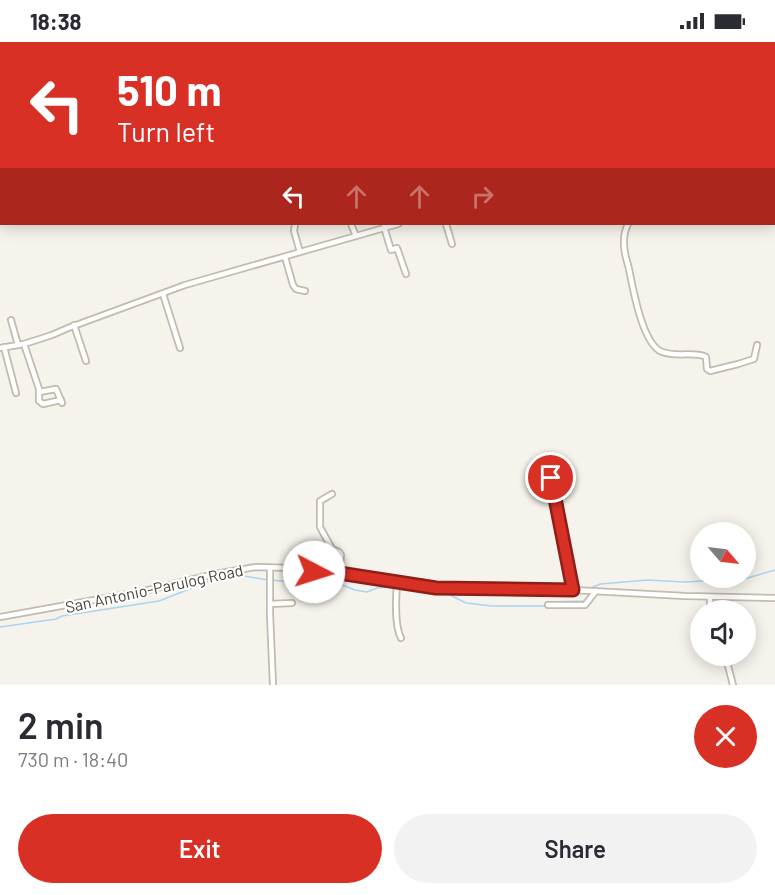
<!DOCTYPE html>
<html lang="en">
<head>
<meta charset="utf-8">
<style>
	:root { --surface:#fff; --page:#f2f2f3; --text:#2b2b33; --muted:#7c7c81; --accent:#d93025 }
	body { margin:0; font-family:Barlow,sans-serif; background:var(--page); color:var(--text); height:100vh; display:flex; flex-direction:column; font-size:22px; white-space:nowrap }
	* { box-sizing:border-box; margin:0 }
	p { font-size:20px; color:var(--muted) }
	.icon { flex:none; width:33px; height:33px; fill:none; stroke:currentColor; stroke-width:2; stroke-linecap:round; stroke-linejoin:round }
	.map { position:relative; height:643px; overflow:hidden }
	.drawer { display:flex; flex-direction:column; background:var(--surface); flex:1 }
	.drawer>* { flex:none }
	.guide { position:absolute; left:0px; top:0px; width:776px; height:183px; box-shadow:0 3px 15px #0003; background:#d93025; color:#fff; overflow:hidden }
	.needle { width:39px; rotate:118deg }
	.controls { position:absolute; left:690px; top:480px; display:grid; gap:12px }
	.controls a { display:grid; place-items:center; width:66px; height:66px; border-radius:50%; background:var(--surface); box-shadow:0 3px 15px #0003; font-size:30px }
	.pin { position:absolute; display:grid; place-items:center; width:51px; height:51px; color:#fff; margin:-26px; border:3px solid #fff; border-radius:50%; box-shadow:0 2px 6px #0007 }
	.me { position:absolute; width:66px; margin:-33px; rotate:95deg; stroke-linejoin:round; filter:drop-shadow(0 0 4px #0008) }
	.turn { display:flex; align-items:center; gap:21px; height:126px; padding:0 18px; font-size:27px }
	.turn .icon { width:78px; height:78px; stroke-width:2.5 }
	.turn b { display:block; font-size:42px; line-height:51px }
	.lanes { display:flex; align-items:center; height:57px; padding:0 18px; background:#0003; justify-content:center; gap:30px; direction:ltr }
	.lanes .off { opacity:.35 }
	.round { display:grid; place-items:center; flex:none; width:63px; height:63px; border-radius:32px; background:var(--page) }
	.overview { display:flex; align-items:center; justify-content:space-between; height:102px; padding:0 18px }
	h1 { font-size:36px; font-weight:600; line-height:45px }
	.cta { display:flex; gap:12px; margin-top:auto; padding:12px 18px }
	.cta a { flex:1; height:69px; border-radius:36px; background:var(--accent); color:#fff; font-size:24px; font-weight:600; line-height:69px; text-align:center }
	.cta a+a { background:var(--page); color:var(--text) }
	.status { display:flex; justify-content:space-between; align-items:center; height:42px; padding:0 30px; background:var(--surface); direction:ltr }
	.status svg { height:16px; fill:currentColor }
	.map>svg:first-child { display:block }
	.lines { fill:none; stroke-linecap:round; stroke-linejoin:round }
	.stream { stroke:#a9d4f2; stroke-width:1.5 }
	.minor-casing { stroke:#c2bbae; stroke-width:8 }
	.minor { stroke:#fff; stroke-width:4.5 }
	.route-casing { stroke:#8d1f18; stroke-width:15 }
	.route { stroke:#d93025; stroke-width:10 }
	.labels { text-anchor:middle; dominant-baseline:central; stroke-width:4.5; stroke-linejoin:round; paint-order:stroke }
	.street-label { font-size:16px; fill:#4b4439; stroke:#fff }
</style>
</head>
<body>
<div class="status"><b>18:38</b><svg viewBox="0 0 49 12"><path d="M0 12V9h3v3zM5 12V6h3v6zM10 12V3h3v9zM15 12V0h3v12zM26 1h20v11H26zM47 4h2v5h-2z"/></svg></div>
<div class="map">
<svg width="775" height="643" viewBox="0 0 775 643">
	<rect width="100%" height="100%" fill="#f6f3ec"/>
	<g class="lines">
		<g class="stream">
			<path d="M 593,545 L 600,542 L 648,538 L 685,540 L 744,537 L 775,528"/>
			<path d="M 0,585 L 56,577 L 62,574 L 159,559 L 215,537 L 244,534 L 268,538 L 342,543 L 355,548 L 367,550 L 377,546 L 401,544 L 444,550 L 466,561 L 492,564 L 544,564 L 548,560 L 585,559 L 589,552"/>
		</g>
		<g class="minor-casing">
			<g id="minor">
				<path d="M 774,63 L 775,63"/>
				<path d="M 295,182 L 294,189 L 300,210"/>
				<path d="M 351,182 L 356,194"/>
				<path d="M 446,182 L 452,202"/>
				<path d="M 628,182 C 625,188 624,193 624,199 C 623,209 627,218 629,227 C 633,247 642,299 660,309 C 673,316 696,309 706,315 L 707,327 L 710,329 L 738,322 L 754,317 L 757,303"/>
				<path d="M 384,185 L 391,208 L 397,206 L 406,232"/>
				<path d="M 285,215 L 293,243 L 296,247 L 305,249"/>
				<path d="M 163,252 L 180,306"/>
				<path d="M 11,278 L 18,303"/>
				<path d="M 74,283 L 86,319"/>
				<path d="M 24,302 L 39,347 L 39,359 L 43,362 L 61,358"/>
				<path d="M 4,305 L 16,351"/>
				<path d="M 0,306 L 24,302 L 52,293 L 68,286 L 185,243 L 398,182"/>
				<path d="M 39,350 L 56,347 L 62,361"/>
				<path d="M 551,437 L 573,548"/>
				<path d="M 332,452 L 320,459 L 320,485 L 332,507 L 339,510 L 341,513 L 339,531"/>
				<path d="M 270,526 L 270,572 L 273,643"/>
				<path d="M 397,541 C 396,555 394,583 401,596"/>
				<path d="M 710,555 L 710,568"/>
				<path d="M 270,562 L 292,561"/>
				<path d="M 548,563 L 585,563 L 596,549"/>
				<path d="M 0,575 L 144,549 L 215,532 L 256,525 L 294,526 L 318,530 L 339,531 L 436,546 L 573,548 L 685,554 L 775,556"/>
				<path d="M 724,614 L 726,616 L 733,643"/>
			</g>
		</g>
		<use href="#minor" class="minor"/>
	</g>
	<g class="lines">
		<g class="route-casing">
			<path id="route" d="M 314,530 L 339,531 L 436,546 L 573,548 L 551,436"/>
		</g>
		<use href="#route" class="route"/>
	</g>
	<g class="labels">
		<g class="street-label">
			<text transform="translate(154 546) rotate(-12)">San Antonio-Parulog Road</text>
		</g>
	</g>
</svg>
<div class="controls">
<a><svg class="needle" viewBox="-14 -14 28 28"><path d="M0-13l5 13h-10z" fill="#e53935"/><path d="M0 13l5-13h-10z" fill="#7c7c81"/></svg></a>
<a><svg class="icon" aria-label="sound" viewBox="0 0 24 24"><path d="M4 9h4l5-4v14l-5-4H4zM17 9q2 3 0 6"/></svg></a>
</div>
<div class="pin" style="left:551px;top:436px;background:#d93025"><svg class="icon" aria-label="arrive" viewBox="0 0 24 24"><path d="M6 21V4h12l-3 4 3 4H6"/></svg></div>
<svg class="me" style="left:314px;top:530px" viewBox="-20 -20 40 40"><circle r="19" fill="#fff"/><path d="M0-13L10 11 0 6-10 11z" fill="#d93025"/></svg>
<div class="guide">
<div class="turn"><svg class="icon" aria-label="left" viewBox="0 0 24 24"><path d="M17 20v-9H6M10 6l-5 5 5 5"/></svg><div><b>510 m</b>Turn left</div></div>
<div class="lanes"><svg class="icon" aria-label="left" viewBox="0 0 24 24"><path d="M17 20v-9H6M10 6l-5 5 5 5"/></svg><svg class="icon off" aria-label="ahead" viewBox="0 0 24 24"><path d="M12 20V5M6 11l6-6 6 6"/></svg><svg class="icon off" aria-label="ahead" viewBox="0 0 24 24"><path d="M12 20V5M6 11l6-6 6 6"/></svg><svg class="icon off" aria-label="right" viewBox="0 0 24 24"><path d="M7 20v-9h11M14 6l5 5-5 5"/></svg></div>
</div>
</div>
<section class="drawer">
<div class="overview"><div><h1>2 min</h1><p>730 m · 18:40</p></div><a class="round" style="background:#d93025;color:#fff"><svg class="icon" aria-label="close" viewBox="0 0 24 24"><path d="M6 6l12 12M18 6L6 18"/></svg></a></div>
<div class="cta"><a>Exit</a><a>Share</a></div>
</section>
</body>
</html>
